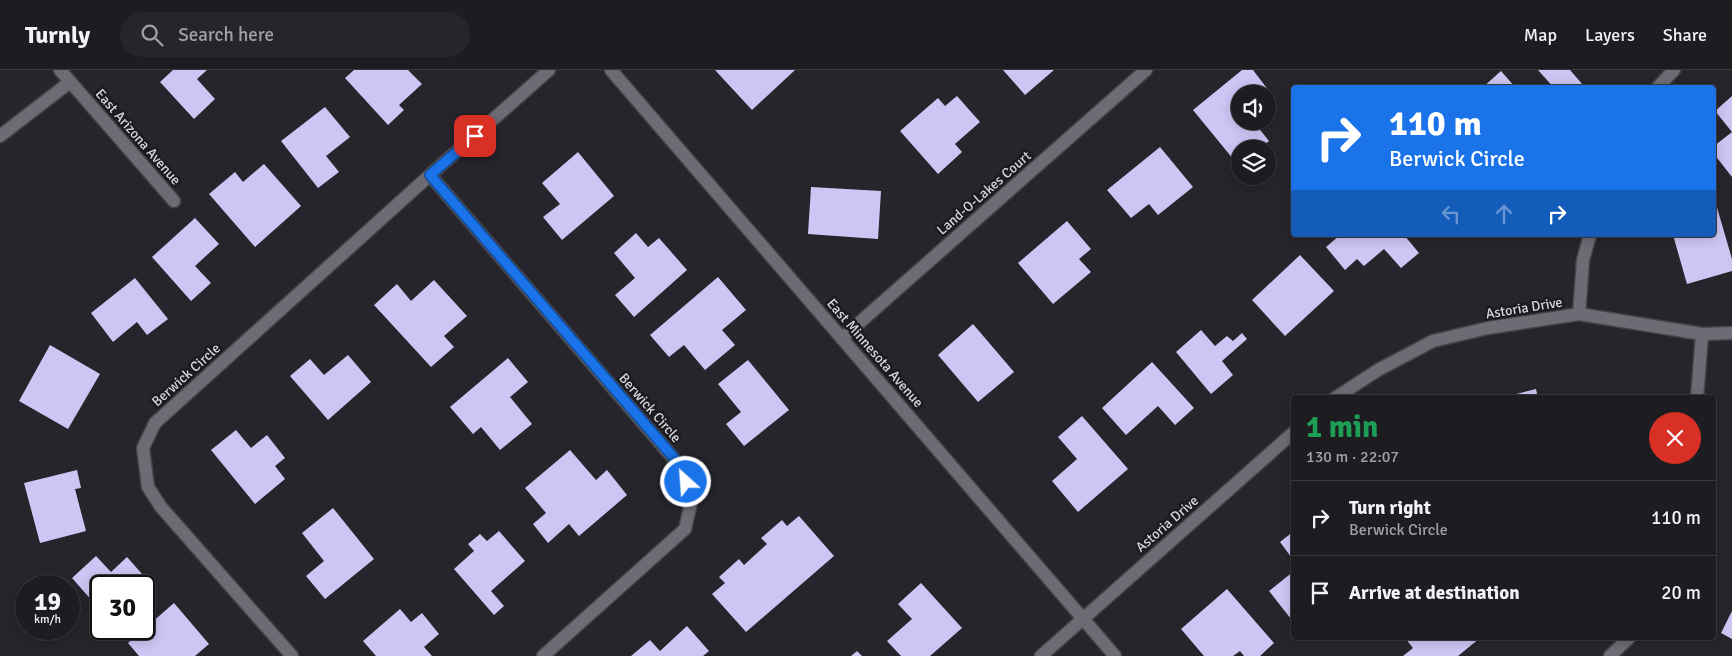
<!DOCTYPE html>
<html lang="en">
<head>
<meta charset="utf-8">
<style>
	:root { --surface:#1c1c21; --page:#25252a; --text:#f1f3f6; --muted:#a0a1a5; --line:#3a3a3f }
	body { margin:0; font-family:Signika,sans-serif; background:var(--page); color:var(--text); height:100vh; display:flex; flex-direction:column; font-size:19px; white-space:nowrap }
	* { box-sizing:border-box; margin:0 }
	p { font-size:16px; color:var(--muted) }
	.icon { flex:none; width:28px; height:28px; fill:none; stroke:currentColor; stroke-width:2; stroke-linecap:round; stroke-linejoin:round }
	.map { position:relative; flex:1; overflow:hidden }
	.sheet { position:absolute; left:1291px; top:325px; width:425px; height:245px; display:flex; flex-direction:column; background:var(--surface); border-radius:5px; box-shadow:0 2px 12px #0003,0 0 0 1px var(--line) }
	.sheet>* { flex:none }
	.top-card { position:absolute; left:1291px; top:15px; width:425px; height:152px; border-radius:5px; box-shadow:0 2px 12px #0003,0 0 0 1px var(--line); background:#1a73e8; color:#fff; overflow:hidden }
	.tools { position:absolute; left:1231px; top:15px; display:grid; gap:10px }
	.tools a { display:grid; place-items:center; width:45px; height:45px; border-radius:50%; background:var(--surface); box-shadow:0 2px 12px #0003,0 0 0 1px var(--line); font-size:25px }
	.speed { position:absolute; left:15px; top:505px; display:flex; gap:10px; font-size:25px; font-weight:700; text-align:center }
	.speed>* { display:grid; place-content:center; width:65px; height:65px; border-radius:50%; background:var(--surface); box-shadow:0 2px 12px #0003,0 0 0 1px var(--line); line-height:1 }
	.speed small { font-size:12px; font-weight:400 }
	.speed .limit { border:2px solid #111; border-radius:8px; background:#fff; color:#111 }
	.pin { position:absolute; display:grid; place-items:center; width:42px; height:42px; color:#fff; margin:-21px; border-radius:10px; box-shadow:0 2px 8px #0006 }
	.me { position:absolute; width:55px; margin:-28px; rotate:334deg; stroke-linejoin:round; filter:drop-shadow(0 0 4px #0008) }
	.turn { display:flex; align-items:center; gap:18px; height:105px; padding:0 15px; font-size:22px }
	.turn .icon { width:65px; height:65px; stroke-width:2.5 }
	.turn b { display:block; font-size:35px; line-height:42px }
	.lanes { display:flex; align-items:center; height:48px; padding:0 15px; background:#0003; justify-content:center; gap:25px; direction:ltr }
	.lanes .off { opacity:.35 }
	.round { display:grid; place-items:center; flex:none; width:52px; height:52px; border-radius:26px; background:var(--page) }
	.headline { display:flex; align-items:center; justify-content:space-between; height:85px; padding:0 15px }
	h1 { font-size:30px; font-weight:800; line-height:38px; color:#1e9e55 }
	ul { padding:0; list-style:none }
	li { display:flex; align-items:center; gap:15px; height:75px; padding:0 15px; border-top:1px solid var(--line) }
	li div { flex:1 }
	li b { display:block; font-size:19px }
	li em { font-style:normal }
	header { display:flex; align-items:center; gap:30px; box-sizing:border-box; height:70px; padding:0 25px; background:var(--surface); border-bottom:1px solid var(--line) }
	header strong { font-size:24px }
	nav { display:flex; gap:28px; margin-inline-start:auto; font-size:18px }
	.search { width:350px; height:45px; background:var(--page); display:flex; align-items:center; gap:12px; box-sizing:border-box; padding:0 18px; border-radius:28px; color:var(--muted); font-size:19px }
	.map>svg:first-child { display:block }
	.building { fill:#cdc6f5 }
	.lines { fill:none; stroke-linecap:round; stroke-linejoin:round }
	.street-casing { stroke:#444348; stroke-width:15 }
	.secondary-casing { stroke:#444348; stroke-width:15 }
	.street { stroke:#6d6c75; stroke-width:12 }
	.secondary { stroke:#6d6c75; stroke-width:12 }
	.route-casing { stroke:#114b97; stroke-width:12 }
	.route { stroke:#1a73e8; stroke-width:9 }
	.labels { text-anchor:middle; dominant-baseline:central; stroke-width:5; stroke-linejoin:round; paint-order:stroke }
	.street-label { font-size:14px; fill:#d9d8dd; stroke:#1c1b22 }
</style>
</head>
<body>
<header>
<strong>Turnly</strong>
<div class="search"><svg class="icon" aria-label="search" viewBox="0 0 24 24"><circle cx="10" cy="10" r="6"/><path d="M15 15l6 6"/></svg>Search here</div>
<nav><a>Map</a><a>Layers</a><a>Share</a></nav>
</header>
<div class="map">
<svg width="1732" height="586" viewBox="0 0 1732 586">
	<rect width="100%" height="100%" fill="#26252c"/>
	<g class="building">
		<path d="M 173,0 L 207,0 L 197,9 L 215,29 L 194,49 L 160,12 Z"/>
		<path d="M 354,0 L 408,0 L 422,14 L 399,35 L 404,40 L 388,55 L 345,8 Z"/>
		<path d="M 715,0 L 795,0 L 752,40 Z"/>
		<path d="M 1003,0 L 1054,0 L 1025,25 Z"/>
		<path d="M 1242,0 L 1253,0 L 1269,21 L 1265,24 L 1240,24 L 1240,51 L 1253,51 L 1269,71 L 1259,79 L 1240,79 L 1240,94 L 1238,95 L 1193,40 Z"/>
		<path d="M 1538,0 L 1570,0 L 1583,15 L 1581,18 L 1554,18 Z"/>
		<path d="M 1501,1 L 1516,18 L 1482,18 Z"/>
		<path d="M 957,26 L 980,52 L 955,74 L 962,82 L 938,104 L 900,61 L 938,28 L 945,36 Z"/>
		<path d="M 1732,26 L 1732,107 L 1714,84 L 1714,76 L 1732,62 L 1715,41 Z"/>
		<path d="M 325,37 L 350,67 L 326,86 L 339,102 L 318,118 L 281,71 Z"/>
		<path d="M 1160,77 L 1193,117 L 1158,145 L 1149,134 L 1131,148 L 1107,120 Z"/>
		<path d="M 578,82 L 614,126 L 562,170 L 543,147 L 560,134 L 542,113 Z"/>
		<path d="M 264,94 L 301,136 L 255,177 L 209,124 L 235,102 L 243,112 Z"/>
		<path d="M 811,117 L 881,121 L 878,169 L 808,164 Z"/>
		<path d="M 1716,134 L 1732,189 L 1732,201 L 1687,214 L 1673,165 L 1714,165 L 1714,135 Z"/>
		<path d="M 195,148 L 219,174 L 195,196 L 211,213 L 191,231 L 152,187 Z"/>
		<path d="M 1067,151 L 1091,179 L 1079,189 L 1091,202 L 1053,234 L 1018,193 Z"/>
		<path d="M 636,163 L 648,177 L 659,168 L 687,200 L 634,247 L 615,225 L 635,208 L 614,183 Z"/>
		<path d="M 1340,165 L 1404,165 L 1419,183 L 1401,198 L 1384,179 L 1364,196 L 1357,189 L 1345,200 L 1326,177 Z"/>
		<path d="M 1300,185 L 1334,221 L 1285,266 L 1252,230 Z"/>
		<path d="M 718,207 L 746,240 L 722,260 L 735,275 L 705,300 L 684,275 L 669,287 L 650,265 Z"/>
		<path d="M 135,208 L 168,249 L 147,265 L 137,252 L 113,272 L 91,243 Z"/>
		<path d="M 434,210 L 467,246 L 444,266 L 454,277 L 431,297 L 374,235 L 397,214 L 411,231 Z"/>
		<path d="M 973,254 L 1014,302 L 978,332 L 938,285 Z"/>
		<path d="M 1201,260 L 1215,276 L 1227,266 L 1233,271 L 1242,263 L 1247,269 L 1222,291 L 1233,305 L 1211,324 L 1176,282 Z"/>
		<path d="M 50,275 L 100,304 L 68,359 L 19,331 Z"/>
		<path d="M 348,285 L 371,312 L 328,350 L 290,306 L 310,289 L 324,305 Z"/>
		<path d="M 508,288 L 528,312 L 510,327 L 532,354 L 500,380 L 481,357 L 473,364 L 450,337 Z"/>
		<path d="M 748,290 L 789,340 L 744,376 L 726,354 L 741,342 L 718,314 Z"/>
		<path d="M 1152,292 L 1194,338 L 1175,355 L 1158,336 L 1126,365 L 1102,338 Z"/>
		<path d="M 1536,319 L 1538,328 L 1509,328 L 1509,326 Z"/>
		<path d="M 1082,346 L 1128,399 L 1078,442 L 1052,411 L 1077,389 L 1058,367 Z"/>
		<path d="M 236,360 L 251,378 L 267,365 L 285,388 L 275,396 L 285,409 L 255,434 L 211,380 Z"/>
		<path d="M 570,380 L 596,410 L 607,400 L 627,425 L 579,466 L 569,454 L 548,473 L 533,454 L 546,443 L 525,418 Z"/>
		<path d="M 77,400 L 81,418 L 75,419 L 86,461 L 40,473 L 24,413 Z"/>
		<path d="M 333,438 L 374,489 L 325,529 L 306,506 L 324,491 L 302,463 Z"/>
		<path d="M 799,446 L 834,486 L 746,562 L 712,524 L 725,513 L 719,507 L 739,489 L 744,495 L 767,474 L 761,468 L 782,450 L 787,456 Z"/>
		<path d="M 499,461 L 525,491 L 491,521 L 504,536 L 494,545 L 454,499 L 474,481 L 468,474 L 480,464 L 487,471 Z"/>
		<path d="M 1294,461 L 1294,491 L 1280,472 Z"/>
		<path d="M 96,486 L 111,502 L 127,487 L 150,513 L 144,519 L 144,516 L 101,516 L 101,541 L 72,508 Z"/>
		<path d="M 1294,501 L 1294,547 L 1291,549 L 1269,521 Z"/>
		<path d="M 921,513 L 962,558 L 930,586 L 901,586 L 887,571 L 912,549 L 898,534 Z"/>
		<path d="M 1227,519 L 1274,573 L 1260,586 L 1244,586 L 1240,581 L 1233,586 L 1204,586 L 1181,559 Z"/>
		<path d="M 174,533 L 209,574 L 195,586 L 139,586 L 128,573 Z"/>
		<path d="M 400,539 L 411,552 L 422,543 L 439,564 L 424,577 L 432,586 L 376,586 L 363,571 Z"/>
		<path d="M 1732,541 L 1732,569 L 1721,563 Z"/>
		<path d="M 687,556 L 709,581 L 703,586 L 631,586 L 650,570 L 660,581 Z"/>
		<path d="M 1405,568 L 1480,568 L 1458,586 L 1403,586 L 1413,578 Z"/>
		<path d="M 857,581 L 862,586 L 851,586 Z"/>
	</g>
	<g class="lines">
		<g class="street-casing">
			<g id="street">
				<path d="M 60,0 L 174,131"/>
				<path d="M 1657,18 L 1674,0"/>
				<path d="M 0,66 L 70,12"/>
				<path d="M 430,105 L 681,397 L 692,428 L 685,459 L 543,586"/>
				<path d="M 1579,244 L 1583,190 L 1590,165"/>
				<path d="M 842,268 L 1146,0"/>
				<path d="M 1335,328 L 1378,300 L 1433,271 L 1488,258 L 1579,244 L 1702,264 L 1732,263"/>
				<path d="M 1697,328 L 1702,264"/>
				<path d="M 292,586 L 161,437 L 148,417 L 143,378 L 155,353 L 430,105 L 549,0"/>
				<path d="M 1041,586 L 1294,362"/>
				<path d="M 1610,586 L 1629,568"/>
			</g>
		</g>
		<g class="secondary-casing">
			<path id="secondary" d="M 611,0 L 1115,586"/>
		</g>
		<use href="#street" class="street"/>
		<use href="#secondary" class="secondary"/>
	</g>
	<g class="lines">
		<g class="route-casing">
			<path id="route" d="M 475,66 L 430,105 L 681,396 L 686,412"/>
		</g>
		<use href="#route" class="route"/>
	</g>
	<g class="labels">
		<g class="street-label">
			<text transform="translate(138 67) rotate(49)">East Arizona Avenue</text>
			<text transform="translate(984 123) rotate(-41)">Land-O-Lakes Court</text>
			<text transform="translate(1524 238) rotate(-9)">Astoria Drive</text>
			<text transform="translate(875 283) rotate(49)">East Minnesota Avenue</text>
			<text transform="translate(186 305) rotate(-42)">Berwick Circle</text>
			<text transform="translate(650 338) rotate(49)">Berwick Circle</text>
			<text transform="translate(1167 454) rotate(-41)">Astoria Drive</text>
		</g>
	</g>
</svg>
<div class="tools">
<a><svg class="icon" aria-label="sound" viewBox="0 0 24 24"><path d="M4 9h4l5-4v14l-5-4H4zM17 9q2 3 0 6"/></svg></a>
<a><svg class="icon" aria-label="layers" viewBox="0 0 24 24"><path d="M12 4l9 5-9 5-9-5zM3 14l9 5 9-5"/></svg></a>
</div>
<div class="speed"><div>19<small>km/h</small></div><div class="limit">30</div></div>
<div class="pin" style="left:475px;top:66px;background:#d93025"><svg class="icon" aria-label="arrive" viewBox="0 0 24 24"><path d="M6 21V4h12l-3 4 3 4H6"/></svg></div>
<svg class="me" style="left:686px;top:412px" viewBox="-20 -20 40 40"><circle r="17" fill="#1a73e8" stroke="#fff" stroke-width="3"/><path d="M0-11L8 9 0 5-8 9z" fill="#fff"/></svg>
<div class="top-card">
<div class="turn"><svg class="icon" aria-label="right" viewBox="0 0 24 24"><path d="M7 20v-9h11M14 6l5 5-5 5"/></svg><div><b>110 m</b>Berwick Circle</div></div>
<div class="lanes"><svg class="icon off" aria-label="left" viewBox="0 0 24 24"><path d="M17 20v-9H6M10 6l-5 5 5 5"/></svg><svg class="icon off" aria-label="ahead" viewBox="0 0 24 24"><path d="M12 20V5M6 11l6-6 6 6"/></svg><svg class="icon" aria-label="right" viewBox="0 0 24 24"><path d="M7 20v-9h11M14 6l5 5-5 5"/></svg></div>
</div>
<section class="sheet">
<div class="headline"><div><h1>1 min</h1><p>130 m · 22:07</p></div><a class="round" style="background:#d93025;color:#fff"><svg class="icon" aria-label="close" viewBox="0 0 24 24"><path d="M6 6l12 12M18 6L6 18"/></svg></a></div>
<ul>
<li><svg class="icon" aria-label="right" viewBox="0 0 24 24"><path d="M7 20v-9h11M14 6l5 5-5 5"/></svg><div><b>Turn right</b><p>Berwick Circle</p></div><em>110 m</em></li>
<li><svg class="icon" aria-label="arrive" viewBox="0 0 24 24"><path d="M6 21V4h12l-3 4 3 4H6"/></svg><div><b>Arrive at destination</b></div><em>20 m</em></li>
</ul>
</section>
</div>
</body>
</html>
